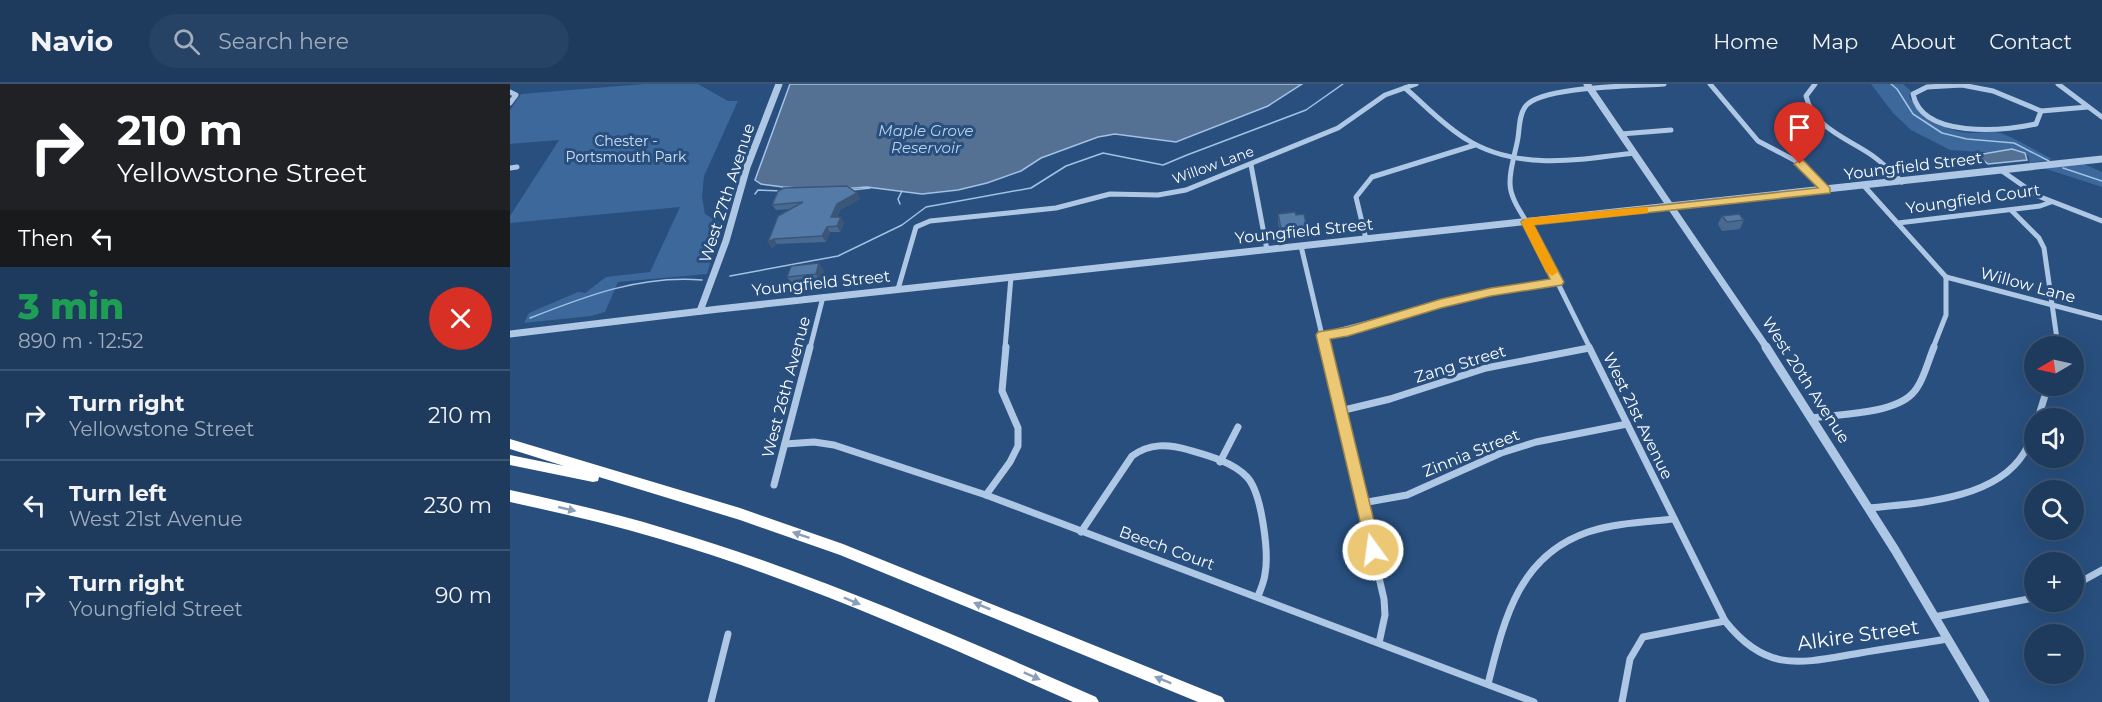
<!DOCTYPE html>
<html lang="en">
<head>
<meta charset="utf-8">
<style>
	:root { --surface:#1e3b5e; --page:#264264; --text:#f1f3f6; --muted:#a1adbc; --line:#3c5573 }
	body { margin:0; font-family:Montserrat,sans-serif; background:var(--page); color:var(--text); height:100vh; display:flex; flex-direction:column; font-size:22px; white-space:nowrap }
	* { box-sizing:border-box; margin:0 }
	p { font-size:20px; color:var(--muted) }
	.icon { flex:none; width:33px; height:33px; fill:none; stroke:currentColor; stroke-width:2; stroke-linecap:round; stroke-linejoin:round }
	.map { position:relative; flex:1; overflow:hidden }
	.details { display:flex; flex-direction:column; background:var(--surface); width:510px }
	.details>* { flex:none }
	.guide { background:#202124; color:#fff; overflow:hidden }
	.needle { width:39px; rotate:261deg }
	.fabs { position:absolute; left:1514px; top:252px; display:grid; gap:12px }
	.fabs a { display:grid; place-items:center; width:60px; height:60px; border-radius:50%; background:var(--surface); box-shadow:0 6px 24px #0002,0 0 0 2px var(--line); font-size:30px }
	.pin { position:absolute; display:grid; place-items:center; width:51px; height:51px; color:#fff; margin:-62px -26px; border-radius:50% 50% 50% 0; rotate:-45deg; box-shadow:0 0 6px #0007 }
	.pin .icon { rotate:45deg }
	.me { position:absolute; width:66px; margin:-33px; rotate:346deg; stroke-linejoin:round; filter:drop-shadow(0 0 4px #0008) }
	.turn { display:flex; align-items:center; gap:21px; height:126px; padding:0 18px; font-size:27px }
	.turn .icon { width:78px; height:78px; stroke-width:2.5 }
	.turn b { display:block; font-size:42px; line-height:51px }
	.then { display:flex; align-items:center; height:57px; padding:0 18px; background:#0003; gap:12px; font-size:22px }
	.round { display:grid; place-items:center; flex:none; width:63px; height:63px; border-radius:32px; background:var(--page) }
	.headline { display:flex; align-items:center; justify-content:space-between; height:102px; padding:0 18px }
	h1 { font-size:36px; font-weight:800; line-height:45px; color:#1e9e55 }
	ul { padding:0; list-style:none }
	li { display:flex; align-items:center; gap:18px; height:90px; padding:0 18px; border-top:2px solid var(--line) }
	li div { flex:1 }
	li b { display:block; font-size:22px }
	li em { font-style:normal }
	header { display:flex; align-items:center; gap:36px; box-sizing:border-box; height:84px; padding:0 30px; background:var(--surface); border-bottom:2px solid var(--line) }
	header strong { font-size:28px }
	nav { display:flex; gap:33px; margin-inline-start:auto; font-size:21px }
	.search { width:420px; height:54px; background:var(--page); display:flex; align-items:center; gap:15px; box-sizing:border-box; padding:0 21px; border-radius:33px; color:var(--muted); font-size:22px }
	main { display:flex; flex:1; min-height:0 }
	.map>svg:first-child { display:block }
	.green { fill:#3c689b }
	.water { fill:#547092; stroke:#a2c2e5; stroke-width:1.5 }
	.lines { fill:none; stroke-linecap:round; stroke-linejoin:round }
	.stream { stroke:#a2c2e5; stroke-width:1.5 }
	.minor-far1 { stroke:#aec7e5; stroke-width:5 }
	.minor { stroke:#aec7e5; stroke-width:7 }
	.tertiary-far1 { stroke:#aec7e5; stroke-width:7 }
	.tertiary { stroke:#aec7e5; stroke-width:9 }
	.motorway { fill:#fff; fill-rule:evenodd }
	.wall { fill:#486a90 }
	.shaded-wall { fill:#3b5676 }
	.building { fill:#547ba8; stroke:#3b5676; stroke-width:1.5 }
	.oneway { fill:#899eb8 }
	.route { fill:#ecc874; stroke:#99824b; stroke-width:1.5 }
	.slow { fill:#f59e0b }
	.labels { text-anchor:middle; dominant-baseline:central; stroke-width:6; stroke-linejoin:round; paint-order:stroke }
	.far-park-label { font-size:14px; fill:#d0e1f4; stroke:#284f7e }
	.far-street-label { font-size:14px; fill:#fff; stroke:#284f7e }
	.far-water-label { font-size:15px; font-style:italic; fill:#b9d1ec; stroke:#284f7e }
	.street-label { font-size:16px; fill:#fff; stroke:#284f7e }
	.near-street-label { font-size:20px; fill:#fff; stroke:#284f7e }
</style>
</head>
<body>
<header>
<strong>Navio</strong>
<div class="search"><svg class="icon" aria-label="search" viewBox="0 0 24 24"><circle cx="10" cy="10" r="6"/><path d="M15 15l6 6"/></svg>Search here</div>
<nav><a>Home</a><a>Map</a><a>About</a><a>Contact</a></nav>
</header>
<main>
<section class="details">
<div class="guide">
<div class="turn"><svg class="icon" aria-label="right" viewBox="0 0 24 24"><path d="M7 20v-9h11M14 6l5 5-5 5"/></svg><div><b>210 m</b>Yellowstone Street</div></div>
<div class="then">Then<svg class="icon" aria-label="left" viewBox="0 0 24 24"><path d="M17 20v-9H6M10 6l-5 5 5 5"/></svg></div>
</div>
<div class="headline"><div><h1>3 min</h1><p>890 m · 12:52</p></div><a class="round" style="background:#d93025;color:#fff"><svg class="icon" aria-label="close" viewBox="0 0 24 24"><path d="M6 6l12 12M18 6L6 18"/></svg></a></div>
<ul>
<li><svg class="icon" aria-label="right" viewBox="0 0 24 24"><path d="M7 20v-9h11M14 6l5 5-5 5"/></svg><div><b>Turn right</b><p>Yellowstone Street</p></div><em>210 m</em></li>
<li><svg class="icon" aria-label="left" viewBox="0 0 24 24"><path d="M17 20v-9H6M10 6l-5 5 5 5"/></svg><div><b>Turn left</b><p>West 21st Avenue</p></div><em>230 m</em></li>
<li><svg class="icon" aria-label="right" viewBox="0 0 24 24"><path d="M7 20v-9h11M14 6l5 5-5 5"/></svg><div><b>Turn right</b><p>Youngfield Street</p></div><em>90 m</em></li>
</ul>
</section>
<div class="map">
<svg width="1592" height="618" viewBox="0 0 1592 618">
	<rect width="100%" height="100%" fill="#284f7e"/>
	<g class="green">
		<path d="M 134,0 L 188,0 L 218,17 L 228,17 L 194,92 L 192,113 L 195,130 L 212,140 L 197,190 L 108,198 L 95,228 L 81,232 L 14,239 L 19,229 L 68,208 L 75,209 L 96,193 L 140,188 L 170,123 L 0,139 L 0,132 L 49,56 L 0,60 L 0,26 L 11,10 Z"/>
		<path d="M 1361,0 L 1393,0 L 1401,7 L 1399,12 C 1412,34 1435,47 1460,49 C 1470,49 1483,46 1493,50 C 1509,56 1526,67 1542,75 L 1520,79 L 1518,71 L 1440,66 L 1401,46 L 1383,29 Z"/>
		<path d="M 1574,80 L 1592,88 L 1592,103 L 1533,84 Z"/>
	</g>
	<g class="water">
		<path d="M 280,0 L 792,0 L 758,22 L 666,58 L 605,50 L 588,53 L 531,74 L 511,87 L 477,99 L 448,106 L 412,110 L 357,103 L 319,106 L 273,103 L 251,100 L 245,96 Z"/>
		<path d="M 1502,65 L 1515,69 L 1517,76 L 1478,80 L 1467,71 Z"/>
	</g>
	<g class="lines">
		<g class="stream">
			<path d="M 1381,0 L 1387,5 L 1403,30 L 1432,49 L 1457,55 L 1504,59 L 1539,77"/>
			<path d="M 1553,84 L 1592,97"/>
			<path d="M 342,106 L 360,104"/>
			<path d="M 245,110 L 248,106 L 273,107"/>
			<path d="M 390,120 L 388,115 L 392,107"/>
			<path d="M 220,192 L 328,172 L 392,141 L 416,123 L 521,104 L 556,82 L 593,69 L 653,81 L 677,71 L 796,26 L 833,0"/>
			<path d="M 20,234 C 76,212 130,191 192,196"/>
		</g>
		<g class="minor-far1">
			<path d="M 1200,0 L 1248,57 L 1286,77 L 1316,107"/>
			<path d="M 1305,0 L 1296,12 C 1303,43 1336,54 1360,70 C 1372,78 1382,88 1392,98"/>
			<path d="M 1548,0 L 1592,33"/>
			<path d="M 1452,1 L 1483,7 L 1531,27 L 1526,40 C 1493,47 1412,55 1403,10 L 1417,3 Z"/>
			<path d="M 895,4 C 915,21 933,41 956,55 C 1006,87 1068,76 1124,69"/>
			<path d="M 0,8 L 6,11 L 0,19"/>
			<path d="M 1531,27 L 1578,23"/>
			<path d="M 1111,50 L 1161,46"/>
			<path d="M 741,81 L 757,166"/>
			<path d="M 0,84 L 7,83"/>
			<path d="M 1492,87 L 1528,112 L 1592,137"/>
			<path d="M 1355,103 L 1436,193"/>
			<path d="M 1501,126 L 1529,154 L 1534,164 L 1548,262"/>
			<path d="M 1388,139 L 1530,122 L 1541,118"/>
			<path d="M 856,155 L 846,113 L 862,93 L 965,61"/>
			<path d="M 791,162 L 815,264"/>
			<path d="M 1436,193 L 1592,234"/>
			<path d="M 388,205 L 406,143 L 420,137 L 546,124 L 600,110 L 648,111 L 676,106 L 828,44 L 875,11 L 906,0"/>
			<path d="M 812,251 L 958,213 L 1047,198"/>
			<path d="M 300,264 L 313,213"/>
			<path d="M 495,264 L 501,193"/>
			<path d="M 1080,264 L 1021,145 C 996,105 996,106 1007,59 C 1010,47 1008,33 1015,23 C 1029,2 1127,2 1154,0"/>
			<path d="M 1423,264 L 1436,231 L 1436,193"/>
		</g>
		<g class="minor">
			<path d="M 815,263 L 874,515 L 875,531 L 869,559"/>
			<path d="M 1079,263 L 1215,537 C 1257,590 1291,579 1350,569 C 1379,564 1408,560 1437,555"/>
			<path d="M 830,327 L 880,315 L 976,284 L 1079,264"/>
			<path d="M 1302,334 C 1330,330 1382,330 1402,310 C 1413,299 1418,277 1424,263"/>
			<path d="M 1528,334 L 1538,302"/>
			<path d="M 275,360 L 304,358 L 324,361 L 476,411 L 1024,618"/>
			<path d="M 710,378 L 728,343"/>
			<path d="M 264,401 L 300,263"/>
			<path d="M 476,411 L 500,378 L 508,362 L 508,344 L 492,307 L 496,263"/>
			<path d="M 852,419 L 897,411 L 991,369 L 1026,358 L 1117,340"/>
			<path d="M 1359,424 C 1408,419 1485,416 1514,369 C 1518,363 1521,355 1524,348"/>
			<path d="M 571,448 L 622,372 C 640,359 658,360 679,366 C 697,371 723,378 737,393 C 752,409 759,469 755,490 C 754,498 751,505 748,512"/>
			<path d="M 1563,502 L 1592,486"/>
			<path d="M 1424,533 L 1524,514"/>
			<path d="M 978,600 C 994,536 1008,472 1078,448 C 1105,439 1136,438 1164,435"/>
			<path d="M 201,618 L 218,550"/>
			<path d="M 1112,618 L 1120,575 L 1133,553 L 1215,537"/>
		</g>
		<g class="tertiary-far1">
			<path d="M 1077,0 L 1257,264"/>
			<path d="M 190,227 L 216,157 L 237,83 L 269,0"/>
			<path d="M 0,250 L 209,225 L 1592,75"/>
		</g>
		<path class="tertiary" d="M 1256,263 L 1385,466 L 1475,618"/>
		<g class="motorway">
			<path d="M 0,355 L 230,424 L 333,460 L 712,613 L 715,618 L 688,618 L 330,471 L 230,436 L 89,393 L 88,397 L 83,398 L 0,381 L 0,371 L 54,382 L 0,365 Z"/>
			<path d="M 0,406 C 50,417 101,428 150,443 C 300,487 443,550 586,613 L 589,618 L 563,618 C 428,558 292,497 150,455 C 100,440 50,429 0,418 Z"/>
		</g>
	</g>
	<g class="wall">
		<path d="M 347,109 L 350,115 L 330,126 L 327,133 L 334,139 L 330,148 L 320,148 L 316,158 L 267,160 L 262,164 L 258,158 L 280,125 L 266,126 L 262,121 Z"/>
		<path d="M 768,130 L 797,143 L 797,151 L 771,154 L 768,138 Z"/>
		<path d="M 1212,132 L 1234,136 L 1230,145 L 1212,147 L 1208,140 Z"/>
		<path d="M 309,179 L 314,188 L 311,199 L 283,201 L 277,193 Z"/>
	</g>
	<g class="shaded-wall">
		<path d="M 347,109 L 350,115 L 330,126 L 324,139 L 321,133 L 327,120 Z"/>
		<path d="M 331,133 L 334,139 L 330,148 L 327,142 Z"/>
		<path d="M 317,143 L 320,148 L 316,158 L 312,152 Z"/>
		<path d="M 264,155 L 267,160 L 262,164 L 258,158 Z"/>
		<path d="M 309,179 L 314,188 L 311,199 L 306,190 Z"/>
	</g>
	<g class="building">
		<path d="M 337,102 L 347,109 L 327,120 L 321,133 L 331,133 L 327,142 L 317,143 L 312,152 L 264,155 L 258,158 L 268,132 L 293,118 L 262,121 L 268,107 L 274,104 Z"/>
		<path d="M 785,128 L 786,131 L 794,130 L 797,143 L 771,145 L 768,130 Z"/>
		<path d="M 1229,130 L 1234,136 L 1217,138 L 1212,132 Z"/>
		<path d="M 309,179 L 306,190 L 277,193 L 281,182 Z"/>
	</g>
	<defs><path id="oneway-solid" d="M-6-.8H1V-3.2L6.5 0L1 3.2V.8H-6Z" transform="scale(1.5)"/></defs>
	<g class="oneway">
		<use href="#oneway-solid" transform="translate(57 425) rotate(13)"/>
		<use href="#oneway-solid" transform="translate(291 451) rotate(-161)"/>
		<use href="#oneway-solid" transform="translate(342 517) rotate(23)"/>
		<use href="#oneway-solid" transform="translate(472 522) rotate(-158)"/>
		<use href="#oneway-solid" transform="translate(522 592) rotate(24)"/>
		<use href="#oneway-solid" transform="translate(653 596) rotate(-158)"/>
	</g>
	<path class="route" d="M 1290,76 L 1294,77 L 1320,104 L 1320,109 L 1024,141 L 1054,198 L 1052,201 L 981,212 L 931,224 L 838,252 L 820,255 L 871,466 L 869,471 L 863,473 L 858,471 L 806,251 L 808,248 L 838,243 L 931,215 L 981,204 L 1040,195 L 1011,138 L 1013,136 L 1308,104 L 1284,80 Z"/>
	<path class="slow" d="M 1134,123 L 1138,124 L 1138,129 L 1024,141 L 1048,188 L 1042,192 L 1036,188 L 1011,138 L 1017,134 Z"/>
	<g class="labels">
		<g class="far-park-label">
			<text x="116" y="57">Chester -<tspan x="116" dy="16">Portsmouth Park</tspan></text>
		</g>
		<g class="far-street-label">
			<text transform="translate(703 81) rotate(-20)">Willow Lane</text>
		</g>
		<g class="far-water-label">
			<text x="416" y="46">Maple Grove<tspan x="416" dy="17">Reservoir</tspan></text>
		</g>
		<g class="street-label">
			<text transform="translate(1403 82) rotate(-7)">Youngfield Street</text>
			<text transform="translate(217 109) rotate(-72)">West 27th Avenue</text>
			<text transform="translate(1463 115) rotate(-8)">Youngfield Court</text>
			<text transform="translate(794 147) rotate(-6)">Youngfield Street</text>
			<text transform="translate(311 199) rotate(-6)">Youngfield Street</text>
			<text transform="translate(1518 201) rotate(15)">Willow Lane</text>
			<text transform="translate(950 280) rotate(-17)">Zang Street</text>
			<text transform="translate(1296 296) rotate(57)">West 20th Avenue</text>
			<text transform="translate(276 303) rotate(-75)">West 26th Avenue</text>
			<text transform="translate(1128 332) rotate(64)">West 21st Avenue</text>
			<text transform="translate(961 369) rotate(-22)">Zinnia Street</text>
			<text transform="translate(657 464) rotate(20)">Beech Court</text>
		</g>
		<g class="near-street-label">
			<text transform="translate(1348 551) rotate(-8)">Alkire Street</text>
		</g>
	</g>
</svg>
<div class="fabs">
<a><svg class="needle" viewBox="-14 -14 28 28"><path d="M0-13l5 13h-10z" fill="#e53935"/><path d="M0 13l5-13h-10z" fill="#a1adbc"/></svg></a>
<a><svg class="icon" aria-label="sound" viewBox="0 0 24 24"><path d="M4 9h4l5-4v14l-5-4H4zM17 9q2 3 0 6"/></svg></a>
<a><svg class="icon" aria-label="search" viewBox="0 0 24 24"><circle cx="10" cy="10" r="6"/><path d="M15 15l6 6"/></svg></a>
<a>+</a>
<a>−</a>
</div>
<div class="pin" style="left:1290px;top:80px;background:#d93025"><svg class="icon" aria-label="arrive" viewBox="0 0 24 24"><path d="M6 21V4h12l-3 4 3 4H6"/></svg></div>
<svg class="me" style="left:863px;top:466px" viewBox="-20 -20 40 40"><circle r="17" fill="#ecc874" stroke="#fff" stroke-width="3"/><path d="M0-11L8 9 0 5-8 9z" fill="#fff"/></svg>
</div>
</main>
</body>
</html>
